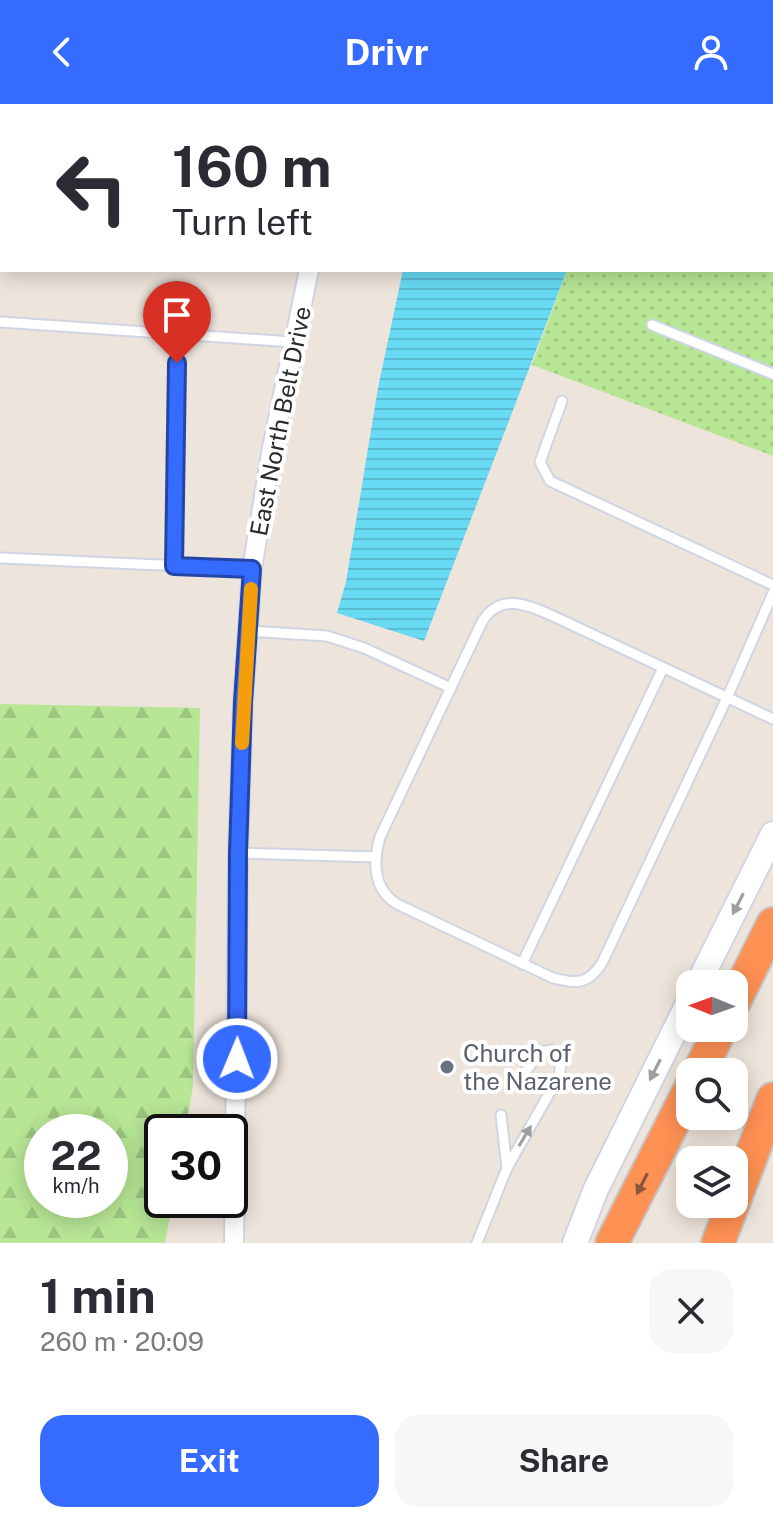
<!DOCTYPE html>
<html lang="en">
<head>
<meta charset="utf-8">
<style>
	:root { --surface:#fff; --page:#f7f7f7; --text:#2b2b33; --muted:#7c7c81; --accent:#366bff }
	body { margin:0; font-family:"Public Sans",sans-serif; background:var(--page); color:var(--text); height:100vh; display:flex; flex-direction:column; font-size:30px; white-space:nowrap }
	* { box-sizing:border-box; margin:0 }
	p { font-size:26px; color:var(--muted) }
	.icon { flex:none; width:44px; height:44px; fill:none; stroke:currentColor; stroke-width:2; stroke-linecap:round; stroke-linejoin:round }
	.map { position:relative; height:1139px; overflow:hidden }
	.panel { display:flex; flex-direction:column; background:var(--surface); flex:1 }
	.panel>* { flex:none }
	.guide { position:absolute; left:0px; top:0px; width:774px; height:168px; box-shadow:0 4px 20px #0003; background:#fff; color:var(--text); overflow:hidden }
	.needle { width:52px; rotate:271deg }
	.buttons { position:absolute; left:676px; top:866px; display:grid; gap:16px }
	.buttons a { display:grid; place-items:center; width:72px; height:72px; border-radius:16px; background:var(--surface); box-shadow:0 4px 20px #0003; font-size:40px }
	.speed { position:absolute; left:24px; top:1010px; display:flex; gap:16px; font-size:40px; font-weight:700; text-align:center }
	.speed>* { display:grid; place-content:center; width:104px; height:104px; border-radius:50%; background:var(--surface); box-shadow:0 4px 20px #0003; line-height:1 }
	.speed small { font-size:20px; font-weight:400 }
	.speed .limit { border:4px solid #111; border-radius:12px; background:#fff; color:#111 }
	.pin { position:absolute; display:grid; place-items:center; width:68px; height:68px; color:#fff; margin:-82px -34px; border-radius:50% 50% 50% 0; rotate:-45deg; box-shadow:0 0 8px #0007 }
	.pin .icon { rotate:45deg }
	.me { position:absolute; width:88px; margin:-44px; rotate:1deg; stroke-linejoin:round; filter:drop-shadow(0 0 6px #0008) }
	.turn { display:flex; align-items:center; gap:28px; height:168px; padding:0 40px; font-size:36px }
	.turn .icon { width:104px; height:104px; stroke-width:2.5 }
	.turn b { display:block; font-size:56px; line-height:68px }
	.round { display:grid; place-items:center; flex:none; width:84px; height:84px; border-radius:24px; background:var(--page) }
	.overview { display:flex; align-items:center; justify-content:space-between; height:136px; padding:0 40px }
	h1 { font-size:48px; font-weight:700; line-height:60px }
	.action { display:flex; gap:16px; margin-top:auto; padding:16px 40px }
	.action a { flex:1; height:92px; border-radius:24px; background:var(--accent); color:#fff; font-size:32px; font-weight:700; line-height:92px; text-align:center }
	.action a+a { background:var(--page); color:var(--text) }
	header { display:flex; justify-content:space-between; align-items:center; height:104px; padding:0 40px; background:var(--accent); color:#fff; font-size:36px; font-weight:700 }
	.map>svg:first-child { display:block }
	.grass { fill:url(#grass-dots) }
	.forest { fill:url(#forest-firs); fill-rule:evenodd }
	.water { fill:url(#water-rules) }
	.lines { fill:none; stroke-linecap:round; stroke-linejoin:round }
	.service-casing { stroke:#d0d5e4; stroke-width:13 }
	.minor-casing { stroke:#d0d5e4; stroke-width:22 }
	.secondary-casing { stroke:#d0d5e4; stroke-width:28 }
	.motorway-casing { stroke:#c3c3c3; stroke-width:36 }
	.service { stroke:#fff; stroke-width:9 }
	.minor { stroke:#fff; stroke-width:18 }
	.secondary { stroke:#fff; stroke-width:24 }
	.motorway { stroke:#ff9154; stroke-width:32 }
	.oneway { fill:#9f9f9f }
	.oneway2 { fill:#8a583d }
	.route-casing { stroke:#2346a6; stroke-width:20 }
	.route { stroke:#366bff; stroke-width:14 }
	.slow { stroke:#f59e0b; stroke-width:14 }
	.worship-dot { fill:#6b7280; stroke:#fff; stroke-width:3 }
	.labels { text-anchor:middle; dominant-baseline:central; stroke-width:8; stroke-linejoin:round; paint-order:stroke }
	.street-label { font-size:24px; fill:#2a2a2a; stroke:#fff }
	.worship-label { font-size:24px; fill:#5b616d; stroke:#fff; text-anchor:start }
</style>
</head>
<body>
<header><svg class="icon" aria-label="back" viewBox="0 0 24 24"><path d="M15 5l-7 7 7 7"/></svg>Drivr<svg class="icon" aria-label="person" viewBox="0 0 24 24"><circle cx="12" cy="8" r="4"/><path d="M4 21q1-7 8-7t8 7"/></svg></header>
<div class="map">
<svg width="773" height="1139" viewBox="0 0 773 1139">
	<defs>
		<pattern id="grass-dots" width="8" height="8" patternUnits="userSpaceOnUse" patternTransform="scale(2)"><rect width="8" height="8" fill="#b7e695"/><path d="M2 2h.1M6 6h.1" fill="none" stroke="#9ec581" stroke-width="1.8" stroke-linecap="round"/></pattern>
		<pattern id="forest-firs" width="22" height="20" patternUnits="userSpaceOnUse" patternTransform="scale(2)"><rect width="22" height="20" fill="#b7e695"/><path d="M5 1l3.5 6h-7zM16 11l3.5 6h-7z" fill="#9ec581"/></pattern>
		<pattern id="water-rules" width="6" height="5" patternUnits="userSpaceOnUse" patternTransform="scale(2)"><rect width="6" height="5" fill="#68daf4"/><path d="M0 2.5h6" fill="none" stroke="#5abbd1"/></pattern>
	</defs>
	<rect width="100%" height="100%" fill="#ede4db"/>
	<path class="grass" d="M 630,0 L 773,0 L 773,352 L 532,261 L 567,166 L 772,166 L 772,2 L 629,2 Z"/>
	<path class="forest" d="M 0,600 L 200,604 L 193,982 L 185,1028 L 162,1028 L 162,1096 L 173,1096 L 165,1139 L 0,1139 ZM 42,1028 L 110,1028 L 110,1096 L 42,1096 Z"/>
	<g class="water">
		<path d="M 447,0 L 630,0 L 629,2 L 447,2 Z"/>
		<path d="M 403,166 L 567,166 L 424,537 L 337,509 L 346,478 L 378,284 Z"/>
	</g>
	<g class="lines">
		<g class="service-casing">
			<g id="service">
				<path d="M 702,0 L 707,2"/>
				<path d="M 27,2 L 27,0"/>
				<path d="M 282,2 L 283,0"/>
				<path d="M 694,2 L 695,0"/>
				<path d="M 733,2 L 734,0"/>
				<path d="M 772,93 L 773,94"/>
				<path d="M 0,109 L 2,109"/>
				<path d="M 772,161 L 773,162"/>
				<path d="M 0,218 L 293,238"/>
				<path d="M 652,221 L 773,270"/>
				<path d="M 562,297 L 540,358 L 550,377 L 773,481"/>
				<path d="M 0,454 L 252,465"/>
				<path d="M 174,462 L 178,230"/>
				<path d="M 773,489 L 727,594 L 602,859 C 588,881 576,880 553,874 L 397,800 C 373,785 373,758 380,733 L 481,520 C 498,488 527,500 553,512 L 773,615"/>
				<path d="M 248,527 L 327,532 L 364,544 L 451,584"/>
				<path d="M 238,749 L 376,753"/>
				<path d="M 522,860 L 663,564"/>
				<path d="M 501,1011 L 507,1064 L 559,972 L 562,955 L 552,946 L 540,948 L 517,979"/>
				<path d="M 477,1139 L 507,1064"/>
			</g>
		</g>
		<g class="minor-casing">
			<g id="minor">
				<path d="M 354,2 L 355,0"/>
				<path d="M 234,1139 L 238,749 L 243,598 L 252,465 L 272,344 L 309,166"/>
			</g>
		</g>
		<g class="secondary-casing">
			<g id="secondary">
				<path d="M 698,880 L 773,730"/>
				<path d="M 575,1139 L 596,1085 L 690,896"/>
			</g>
		</g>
		<g class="motorway-casing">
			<g id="motorway">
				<path d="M 734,898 L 773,820"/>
				<path d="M 699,968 L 721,924"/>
				<path d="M 734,1097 L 773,995"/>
				<path d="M 612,1139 L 690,985"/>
				<path d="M 718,1139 L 733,1100"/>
			</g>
		</g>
		<use href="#service" class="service"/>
		<use href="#minor" class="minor"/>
		<use href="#secondary" class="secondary"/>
		<use href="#motorway" class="motorway"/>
	</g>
	<defs><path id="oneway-solid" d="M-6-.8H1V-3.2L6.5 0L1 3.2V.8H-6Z" transform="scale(2)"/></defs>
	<g class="oneway">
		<use href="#oneway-solid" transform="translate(738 800) rotate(117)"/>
		<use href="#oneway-solid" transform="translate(655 966) rotate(117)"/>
		<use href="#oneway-solid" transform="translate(525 1032) rotate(-59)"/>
	</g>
	<use class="oneway2" href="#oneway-solid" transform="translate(642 1080) rotate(117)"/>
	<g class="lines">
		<g class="route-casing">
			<path id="route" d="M 177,259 L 174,462 L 252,465 L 243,598 L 238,749 L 237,955"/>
		</g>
		<use href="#route" class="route"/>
		<path class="slow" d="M 242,639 L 251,485"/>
	</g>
	<circle class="worship-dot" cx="447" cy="963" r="8"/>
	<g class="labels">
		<g class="street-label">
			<text transform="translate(280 317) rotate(-79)">East North Belt Drive</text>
		</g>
		<g class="worship-label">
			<text x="463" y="949">Church of<tspan x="463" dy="28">the Nazarene</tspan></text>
		</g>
	</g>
</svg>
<div class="buttons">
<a><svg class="needle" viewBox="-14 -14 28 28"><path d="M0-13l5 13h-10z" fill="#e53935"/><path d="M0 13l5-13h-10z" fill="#7c7c81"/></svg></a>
<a><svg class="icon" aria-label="search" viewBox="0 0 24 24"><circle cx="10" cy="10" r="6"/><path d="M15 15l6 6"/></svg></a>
<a><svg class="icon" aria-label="layers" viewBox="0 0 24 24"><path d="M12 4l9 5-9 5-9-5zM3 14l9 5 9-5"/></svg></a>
</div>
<div class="speed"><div>22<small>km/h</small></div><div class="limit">30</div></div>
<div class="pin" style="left:177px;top:259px;background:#d93025"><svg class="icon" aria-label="arrive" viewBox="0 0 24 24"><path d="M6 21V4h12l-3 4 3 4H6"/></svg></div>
<svg class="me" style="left:237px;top:955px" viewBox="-20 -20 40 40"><circle r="17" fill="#366bff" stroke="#fff" stroke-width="3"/><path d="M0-11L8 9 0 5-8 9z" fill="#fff"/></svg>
<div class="guide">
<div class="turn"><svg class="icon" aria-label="left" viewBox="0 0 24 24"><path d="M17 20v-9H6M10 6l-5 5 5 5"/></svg><div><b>160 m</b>Turn left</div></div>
</div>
</div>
<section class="panel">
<div class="overview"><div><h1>1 min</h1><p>260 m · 20:09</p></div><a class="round"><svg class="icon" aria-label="close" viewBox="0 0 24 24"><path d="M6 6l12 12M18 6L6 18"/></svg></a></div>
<div class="action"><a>Exit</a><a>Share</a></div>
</section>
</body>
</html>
